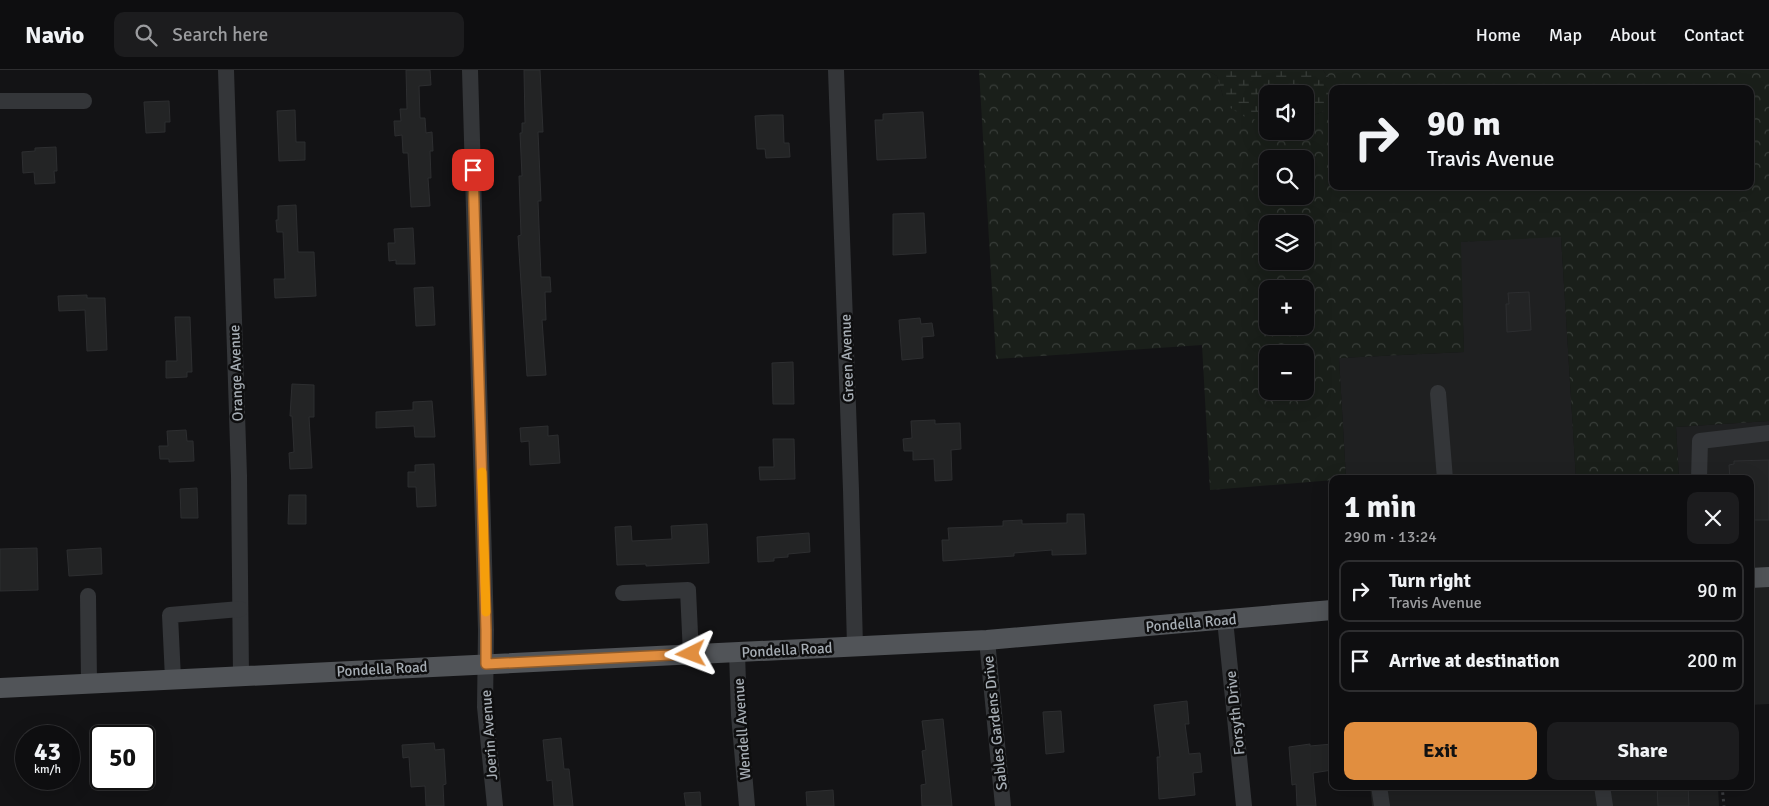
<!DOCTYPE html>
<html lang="en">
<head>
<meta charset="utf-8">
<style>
	:root { --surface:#0e0e10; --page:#1c1c1e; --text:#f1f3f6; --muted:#9b9c9f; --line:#2e2e30; --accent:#e18e3f }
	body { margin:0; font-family:Signika,sans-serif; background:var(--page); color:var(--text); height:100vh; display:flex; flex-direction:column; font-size:19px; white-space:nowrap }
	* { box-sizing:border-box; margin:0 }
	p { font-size:16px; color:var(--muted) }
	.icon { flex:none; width:28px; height:28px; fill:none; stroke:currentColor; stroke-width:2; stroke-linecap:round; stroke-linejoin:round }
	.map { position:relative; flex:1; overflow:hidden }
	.drawer { position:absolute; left:1329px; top:405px; width:425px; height:315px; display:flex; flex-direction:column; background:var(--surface); border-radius:10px; box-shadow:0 5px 20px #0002,0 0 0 1px var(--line) }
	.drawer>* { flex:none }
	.hud { position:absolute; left:1329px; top:15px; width:425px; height:105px; border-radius:10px; box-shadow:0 5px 20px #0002,0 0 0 1px var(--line); background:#0e0e10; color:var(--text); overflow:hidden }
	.controls { position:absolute; left:1259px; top:15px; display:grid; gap:10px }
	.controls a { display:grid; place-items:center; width:55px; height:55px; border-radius:10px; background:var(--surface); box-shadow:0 5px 20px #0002,0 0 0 1px var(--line); font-size:25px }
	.speed { position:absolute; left:15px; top:655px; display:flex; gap:10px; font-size:25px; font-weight:700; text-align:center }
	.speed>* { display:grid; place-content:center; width:65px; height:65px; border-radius:50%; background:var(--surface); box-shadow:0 5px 20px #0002,0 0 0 1px var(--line); line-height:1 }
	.speed small { font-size:12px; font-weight:400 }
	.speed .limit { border:2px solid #111; border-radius:8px; background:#fff; color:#111 }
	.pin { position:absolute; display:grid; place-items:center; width:42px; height:42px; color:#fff; margin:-21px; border-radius:10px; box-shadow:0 2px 8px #0006 }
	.me { position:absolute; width:55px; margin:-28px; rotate:267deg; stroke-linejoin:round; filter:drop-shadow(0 0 4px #0008) }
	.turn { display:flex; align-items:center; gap:18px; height:105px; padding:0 15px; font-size:22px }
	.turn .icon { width:65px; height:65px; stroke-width:2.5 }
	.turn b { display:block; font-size:35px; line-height:42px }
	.round { display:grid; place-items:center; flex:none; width:52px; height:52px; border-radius:10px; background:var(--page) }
	.headline { display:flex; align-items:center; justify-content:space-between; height:85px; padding:0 15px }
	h1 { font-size:30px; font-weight:700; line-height:38px }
	.action { display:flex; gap:10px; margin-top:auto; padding:10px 15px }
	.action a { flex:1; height:58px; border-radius:10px; background:var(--accent); color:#111; font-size:20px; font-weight:700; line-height:58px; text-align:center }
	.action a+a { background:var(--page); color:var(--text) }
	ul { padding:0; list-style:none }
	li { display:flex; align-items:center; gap:15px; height:62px; margin:0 10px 8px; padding:0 5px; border:2px solid var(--line); border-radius:10px }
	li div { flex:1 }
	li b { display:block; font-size:19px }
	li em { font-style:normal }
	header { display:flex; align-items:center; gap:30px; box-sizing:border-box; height:70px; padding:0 25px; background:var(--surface); border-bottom:1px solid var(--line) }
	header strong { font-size:24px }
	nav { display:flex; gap:28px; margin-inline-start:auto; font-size:18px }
	.search { width:350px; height:45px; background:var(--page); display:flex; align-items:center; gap:12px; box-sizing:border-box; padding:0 18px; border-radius:10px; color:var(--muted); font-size:19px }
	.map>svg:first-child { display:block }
	.built { fill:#1f2021 }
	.forest { fill:url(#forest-crowns); fill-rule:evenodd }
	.wetland { fill:url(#wetland-marsh) }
	.building { fill:#232425; stroke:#2d2e30 }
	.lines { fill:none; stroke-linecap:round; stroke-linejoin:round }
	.path { stroke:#3b3d40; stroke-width:3; stroke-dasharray:2.5 4; stroke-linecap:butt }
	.minor { stroke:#343639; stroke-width:16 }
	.major { stroke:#515458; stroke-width:20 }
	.route-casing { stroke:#925c29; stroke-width:12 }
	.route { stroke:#e18e3f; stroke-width:9 }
	.slow { stroke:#f59e0b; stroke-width:9 }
	.labels { text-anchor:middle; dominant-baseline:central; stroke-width:5; stroke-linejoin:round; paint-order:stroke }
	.street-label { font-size:15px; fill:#a6adb4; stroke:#0e0e0f }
</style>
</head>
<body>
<header>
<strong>Navio</strong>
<div class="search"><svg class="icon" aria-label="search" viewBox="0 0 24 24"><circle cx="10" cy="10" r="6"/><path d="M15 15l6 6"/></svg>Search here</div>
<nav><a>Home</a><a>Map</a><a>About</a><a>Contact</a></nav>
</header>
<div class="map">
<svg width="1769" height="736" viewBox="0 0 1769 736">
	<defs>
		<pattern id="forest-crowns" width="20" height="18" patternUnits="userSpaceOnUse" patternTransform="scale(1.25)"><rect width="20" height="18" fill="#1a1f1a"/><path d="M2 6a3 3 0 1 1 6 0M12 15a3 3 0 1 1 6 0" fill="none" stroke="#383d39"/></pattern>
		<pattern id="wetland-marsh" width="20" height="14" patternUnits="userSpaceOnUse" patternTransform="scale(1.25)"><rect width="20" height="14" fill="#1a1f1a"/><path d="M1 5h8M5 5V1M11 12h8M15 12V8" fill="none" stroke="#383d39"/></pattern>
	</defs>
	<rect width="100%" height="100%" fill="#131315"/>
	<g class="built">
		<path d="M 1561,166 L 1576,409 L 1346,409 L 1339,288 L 1464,282 L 1460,172 Z"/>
		<path d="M 1769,351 L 1769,498 L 1750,499 L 1750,409 L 1679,409 L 1676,357 Z"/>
		<path d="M 1750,517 L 1769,517 L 1769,634 L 1750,635 Z"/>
		<path d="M 1370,716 L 1718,716 L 1719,736 L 1372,736 Z"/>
	</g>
	<path class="forest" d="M 979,0 L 1207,0 L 1217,6 L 1223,26 L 1264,53 L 1267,53 L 1268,61 L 1305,61 L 1305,48 L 1322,42 L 1329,9 L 1323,0 L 1769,0 L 1769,351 L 1676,357 L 1679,409 L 1576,409 L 1561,167 L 1461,172 L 1464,282 L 1339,288 L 1346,409 L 1210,420 L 1202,275 L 996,289 ZM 1332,19 L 1750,19 L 1750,116 L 1332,116 ZM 1268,89 L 1305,89 L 1305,126 L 1268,126 ZM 1268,154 L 1305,154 L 1305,191 L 1268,191 ZM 1268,219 L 1305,219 L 1305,256 L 1268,256 ZM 1268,284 L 1305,284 L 1305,321 L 1268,321 Z"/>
	<path class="wetland" d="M 1207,0 L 1323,0 L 1329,9 L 1332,29 L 1322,42 L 1305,48 L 1305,24 L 1268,24 L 1267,53 L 1245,47 L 1229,37 L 1223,26 L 1217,6 Z"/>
	<g class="building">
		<path d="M 406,0 L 430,0 L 431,15 L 419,16 L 420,48 L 425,48 L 426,63 L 432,62 L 433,81 L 430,81 L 431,108 L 428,108 L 430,136 L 411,137 L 408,83 L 403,83 L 402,65 L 395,66 L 394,51 L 401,51 L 400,39 L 407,39 Z"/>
		<path d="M 524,0 L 540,0 L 543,62 L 538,62 L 541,131 L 538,131 L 541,207 L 550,207 L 551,222 L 545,222 L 546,250 L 542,250 L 546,305 L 527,306 L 518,166 L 521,165 L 519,106 L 522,106 L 520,63 L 522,63 L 522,53 L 525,53 Z"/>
		<path d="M 169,31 L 170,52 L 165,52 L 165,62 L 146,63 L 144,32 Z"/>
		<path d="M 295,40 L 296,72 L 305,72 L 305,90 L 279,91 L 277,41 Z"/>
		<path d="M 923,42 L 926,88 L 877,90 L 875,50 L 883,50 L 883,44 Z"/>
		<path d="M 771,45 L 783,45 L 784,73 L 789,73 L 790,87 L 766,88 L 765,79 L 757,79 L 755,46 Z"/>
		<path d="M 56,77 L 57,101 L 54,101 L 55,113 L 35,114 L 34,102 L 23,103 L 22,82 L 35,81 L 35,78 Z"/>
		<path d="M 296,135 L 298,182 L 314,182 L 316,226 L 275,228 L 274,209 L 285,209 L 283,162 L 277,162 L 276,150 L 278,150 L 278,136 Z"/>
		<path d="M 924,143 L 926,183 L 893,185 L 893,144 Z"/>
		<path d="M 413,158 L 415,194 L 396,194 L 396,190 L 389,191 L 388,173 L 395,173 L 394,159 Z"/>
		<path d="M 433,217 L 435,255 L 416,256 L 414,218 Z"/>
		<path d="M 1529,222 L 1531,260 L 1507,262 L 1506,234 L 1509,234 L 1508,223 Z"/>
		<path d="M 87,225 L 87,228 L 105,228 L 107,280 L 87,281 L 85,240 L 59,241 L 58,226 Z"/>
		<path d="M 175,247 L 190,247 L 192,302 L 187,302 L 187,307 L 166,308 L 166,291 L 177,291 Z"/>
		<path d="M 920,248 L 921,254 L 932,253 L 934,266 L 922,267 L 923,288 L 902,290 L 899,250 Z"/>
		<path d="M 793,292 L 794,334 L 773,334 L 772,293 Z"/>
		<path d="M 292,314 L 314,315 L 314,347 L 309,347 L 312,398 L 290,399 L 289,383 L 294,382 L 292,346 L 290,346 Z"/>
		<path d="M 432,331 L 435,367 L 415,367 L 414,356 L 376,358 L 376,342 L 413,340 L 413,332 Z"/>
		<path d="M 935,350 L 935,354 L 960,353 L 961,379 L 951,380 L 952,410 L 935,411 L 934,389 L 913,390 L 913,381 L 904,381 L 903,369 L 912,368 L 911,351 Z"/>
		<path d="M 548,356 L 548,366 L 558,365 L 560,393 L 530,395 L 529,371 L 521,372 L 520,358 Z"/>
		<path d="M 186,360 L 187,371 L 193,371 L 194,391 L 169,392 L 169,389 L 160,389 L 159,376 L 168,376 L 167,361 Z"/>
		<path d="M 773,369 L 794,369 L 795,409 L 760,410 L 759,397 L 774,397 Z"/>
		<path d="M 1769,390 L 1769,450 L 1750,450 L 1750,409 L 1730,409 L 1729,395 L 1734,394 L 1734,391 Z"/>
		<path d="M 434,394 L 436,436 L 417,437 L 416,417 L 408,417 L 408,402 L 415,402 L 415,395 Z"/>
		<path d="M 197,418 L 198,448 L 181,448 L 180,419 Z"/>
		<path d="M 289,425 L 306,425 L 306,454 L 288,454 Z"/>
		<path d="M 1067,444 L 1084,444 L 1086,484 L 1052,485 L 1052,480 L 1014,483 L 1014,486 L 943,491 L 942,470 L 949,470 L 948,458 L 1003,456 L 1003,451 L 1022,450 L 1022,454 L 1067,453 Z"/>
		<path d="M 707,454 L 709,493 L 646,496 L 646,494 L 617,495 L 615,457 L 631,456 L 632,471 L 672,469 L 671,456 Z"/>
		<path d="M 809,463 L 810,482 L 788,484 L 788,487 L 774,488 L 774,491 L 758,492 L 757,467 Z"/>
		<path d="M 37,478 L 38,520 L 0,521 L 0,479 Z"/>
		<path d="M 101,478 L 102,504 L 69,506 L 67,480 Z"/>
		<path d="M 1187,631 L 1189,654 L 1185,654 L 1189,684 L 1200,683 L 1202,702 L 1193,703 L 1195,725 L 1159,729 L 1157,687 L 1160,687 L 1154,635 Z"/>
		<path d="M 1061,641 L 1064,682 L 1046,684 L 1043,642 Z"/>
		<path d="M 943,649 L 952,736 L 922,736 L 921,715 L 926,714 L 922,681 L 926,680 L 922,651 Z"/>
		<path d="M 561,668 L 564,699 L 569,699 L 573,736 L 554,736 L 552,710 L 547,711 L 543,670 Z"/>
		<path d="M 434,673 L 435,680 L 444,679 L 446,714 L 443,715 L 444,736 L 426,736 L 425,716 L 411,717 L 409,687 L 403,688 L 402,675 Z"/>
		<path d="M 1310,674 L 1310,676 L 1332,674 L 1332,700 L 1313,703 L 1316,736 L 1297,736 L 1296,714 L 1292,715 L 1289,677 Z"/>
		<path d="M 1657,716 L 1688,716 L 1689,736 L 1658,736 Z"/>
		<path d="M 833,720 L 834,736 L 807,736 L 806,722 Z"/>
		<path d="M 700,722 L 701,736 L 686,736 L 684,723 Z"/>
	</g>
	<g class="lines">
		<path class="path" d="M 1722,716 L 1724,736"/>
		<g class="minor">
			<path d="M 226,0 L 239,406 L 241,606"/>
			<path d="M 470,0 L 486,560 L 485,637 L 495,736"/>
			<path d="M 836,0 L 851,420 L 855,577"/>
			<path d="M 0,31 L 84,31"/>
			<path d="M 1438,323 L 1445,409"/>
			<path d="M 1699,409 L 1700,371 L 1769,363"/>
			<path d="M 623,523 L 688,520 L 691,585"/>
			<path d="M 88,526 L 89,613"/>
			<path d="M 1225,550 L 1244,736"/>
			<path d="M 987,570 L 1003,736"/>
			<path d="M 737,582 L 739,645 L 747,736"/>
			<path d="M 173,609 L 170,545 L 240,539"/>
			<path d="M 1379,716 L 1382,736"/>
			<path d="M 1602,716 L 1605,736"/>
		</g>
		<g class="major">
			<path d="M 1750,508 L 1769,507"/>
			<path d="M 0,618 L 987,570 L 1332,540"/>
		</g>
	</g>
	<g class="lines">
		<g class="route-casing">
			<path id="route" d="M 473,100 L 486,560 L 486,594 L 691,584"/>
		</g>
		<use href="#route" class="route"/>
		<path class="slow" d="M 482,402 L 486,542"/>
	</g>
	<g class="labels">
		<g class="street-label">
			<text transform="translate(847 288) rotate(-92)">Green Avenue</text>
			<text transform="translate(236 303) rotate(-92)">Orange Avenue</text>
			<text transform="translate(1191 553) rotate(-5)">Pondella Road</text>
			<text transform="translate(787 580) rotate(-3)">Pondella Road</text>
			<text transform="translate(382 599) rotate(-3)">Pondella Road</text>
			<text transform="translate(1235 643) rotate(-96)">Forsyth Drive</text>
			<text transform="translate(995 653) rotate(-96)">Sables Gardens Drive</text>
			<text transform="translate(742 659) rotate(-94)">Wendell Avenue</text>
			<text transform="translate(489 665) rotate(-94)">Joerin Avenue</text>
		</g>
	</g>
</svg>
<div class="controls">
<a><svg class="icon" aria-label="sound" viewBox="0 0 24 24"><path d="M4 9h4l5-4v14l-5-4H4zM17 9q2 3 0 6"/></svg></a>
<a><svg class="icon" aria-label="search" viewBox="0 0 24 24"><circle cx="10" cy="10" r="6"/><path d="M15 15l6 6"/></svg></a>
<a><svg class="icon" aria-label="layers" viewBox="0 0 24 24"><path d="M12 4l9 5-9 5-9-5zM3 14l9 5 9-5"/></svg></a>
<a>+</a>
<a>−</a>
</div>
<div class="speed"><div>43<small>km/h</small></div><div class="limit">50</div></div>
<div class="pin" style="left:473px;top:100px;background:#d93025"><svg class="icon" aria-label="arrive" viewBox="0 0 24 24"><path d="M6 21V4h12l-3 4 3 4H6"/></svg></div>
<svg class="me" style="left:691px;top:584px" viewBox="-20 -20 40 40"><path d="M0-17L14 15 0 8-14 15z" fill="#e18e3f" stroke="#fff" stroke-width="4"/></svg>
<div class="hud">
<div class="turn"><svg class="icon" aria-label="right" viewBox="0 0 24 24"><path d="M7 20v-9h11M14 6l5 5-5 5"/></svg><div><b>90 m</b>Travis Avenue</div></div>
</div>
<section class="drawer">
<div class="headline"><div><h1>1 min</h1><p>290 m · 13:24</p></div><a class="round"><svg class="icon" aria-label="close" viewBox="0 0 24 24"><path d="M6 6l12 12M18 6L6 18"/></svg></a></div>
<ul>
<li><svg class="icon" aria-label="right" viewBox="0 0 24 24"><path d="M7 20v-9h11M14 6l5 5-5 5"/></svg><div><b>Turn right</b><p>Travis Avenue</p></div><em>90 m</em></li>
<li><svg class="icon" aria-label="arrive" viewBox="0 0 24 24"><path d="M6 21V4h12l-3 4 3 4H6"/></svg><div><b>Arrive at destination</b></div><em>200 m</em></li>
</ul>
<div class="action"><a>Exit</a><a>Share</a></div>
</section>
</div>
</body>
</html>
